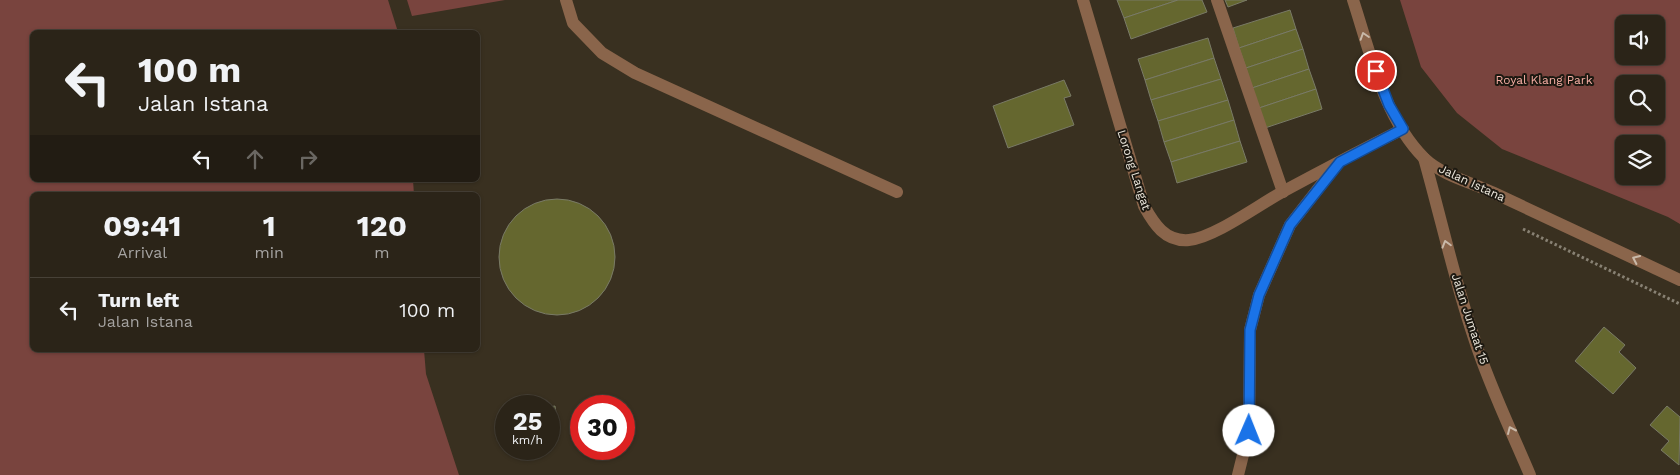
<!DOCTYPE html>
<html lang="en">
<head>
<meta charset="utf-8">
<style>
	:root { --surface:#2b2418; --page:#373025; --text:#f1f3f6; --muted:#a6a4a2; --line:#474137 }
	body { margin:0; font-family:"Work Sans",sans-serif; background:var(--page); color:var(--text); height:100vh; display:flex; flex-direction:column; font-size:19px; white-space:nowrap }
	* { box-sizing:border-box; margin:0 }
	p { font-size:16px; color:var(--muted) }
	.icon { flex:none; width:28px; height:28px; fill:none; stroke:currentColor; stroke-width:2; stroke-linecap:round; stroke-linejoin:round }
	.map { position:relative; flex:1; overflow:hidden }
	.sheet { position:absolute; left:30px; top:192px; width:450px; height:160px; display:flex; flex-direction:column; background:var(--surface); border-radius:8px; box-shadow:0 1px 4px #0004,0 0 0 1px var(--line) }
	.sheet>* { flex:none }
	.guide { position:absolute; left:30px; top:30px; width:450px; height:152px; border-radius:8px; box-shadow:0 1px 4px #0004,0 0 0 1px var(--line); background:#2b2418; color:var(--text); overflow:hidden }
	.buttons { position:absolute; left:1615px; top:15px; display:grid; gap:10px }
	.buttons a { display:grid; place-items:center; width:50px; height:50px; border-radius:8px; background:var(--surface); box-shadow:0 1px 4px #0004,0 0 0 1px var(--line); font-size:25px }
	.speed { position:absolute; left:495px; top:395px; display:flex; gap:10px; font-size:25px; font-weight:700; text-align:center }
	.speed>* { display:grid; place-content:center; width:65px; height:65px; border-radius:50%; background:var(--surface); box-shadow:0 1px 4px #0004,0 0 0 1px var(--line); line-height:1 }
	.speed small { font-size:12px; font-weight:400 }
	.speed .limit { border:8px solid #d22; background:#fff; color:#111 }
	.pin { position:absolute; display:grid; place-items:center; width:42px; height:42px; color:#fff; margin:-21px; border:2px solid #fff; border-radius:50%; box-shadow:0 1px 5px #0007 }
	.me { position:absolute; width:55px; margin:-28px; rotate:1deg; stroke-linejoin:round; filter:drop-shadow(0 0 4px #0008) }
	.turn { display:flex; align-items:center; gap:18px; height:105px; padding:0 25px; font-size:22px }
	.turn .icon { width:65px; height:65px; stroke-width:2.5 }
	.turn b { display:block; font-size:35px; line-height:42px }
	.lanes { display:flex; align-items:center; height:48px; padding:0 25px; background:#0003; justify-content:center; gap:25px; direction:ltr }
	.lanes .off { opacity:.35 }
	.eta { display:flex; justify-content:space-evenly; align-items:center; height:85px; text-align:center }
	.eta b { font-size:30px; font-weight:700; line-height:35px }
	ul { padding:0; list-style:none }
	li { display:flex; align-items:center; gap:15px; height:65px; padding:0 25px; border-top:1px solid var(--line) }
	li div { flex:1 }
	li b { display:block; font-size:19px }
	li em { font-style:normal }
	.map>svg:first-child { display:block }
	.green { fill:#79443e; fill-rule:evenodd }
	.building { fill:#65672f; stroke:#797a66 }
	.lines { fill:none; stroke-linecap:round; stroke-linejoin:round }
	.path { stroke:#888173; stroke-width:3; stroke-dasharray:2.5 2.5; stroke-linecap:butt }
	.lane { stroke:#8a654b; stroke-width:12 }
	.street { stroke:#8a654b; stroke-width:12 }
	.oneway { stroke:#c9b9a9 }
	.route-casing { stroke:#114b97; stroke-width:12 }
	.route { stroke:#1a73e8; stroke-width:9 }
	.labels { text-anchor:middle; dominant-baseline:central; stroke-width:4; stroke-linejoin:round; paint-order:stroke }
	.park-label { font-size:12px; fill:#f5aea4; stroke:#1d1911 }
	.street-label { font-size:12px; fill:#ebe6db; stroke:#1d1911 }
</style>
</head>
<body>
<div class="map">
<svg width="1680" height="475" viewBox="0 0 1680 475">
	<rect width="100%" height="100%" fill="#393020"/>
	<g class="green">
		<path d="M 0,0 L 388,0 L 398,32 L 32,32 L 32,180 L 413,180 L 414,195 L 32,195 L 32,350 L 424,350 L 426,374 L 459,475 L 0,475 Z"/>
		<path d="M 407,0 L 505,0 L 412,16 Z"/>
		<path d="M 1400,0 L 1680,0 L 1680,224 L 1668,217 L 1502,149 L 1457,113 L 1421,67 ZM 1624,24 L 1656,24 L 1656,56 L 1624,56 ZM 1624,84 L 1656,84 L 1656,116 L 1624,116 ZM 1624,144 L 1656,144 L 1656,176 L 1624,176 Z"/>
	</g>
	<g class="building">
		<path d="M 1117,0 L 1178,0 L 1124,18 Z"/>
		<path d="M 1178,0 L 1202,0 L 1207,12 L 1131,39 L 1124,18 Z"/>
		<path d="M 1225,0 L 1247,0 L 1228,7 Z"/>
		<path d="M 1290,10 L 1296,29 L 1239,48 L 1233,28 Z"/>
		<path d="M 1296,29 L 1303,49 L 1246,68 L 1239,48 Z"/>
		<path d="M 1208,38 L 1214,58 L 1145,80 L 1138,59 Z"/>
		<path d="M 1303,49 L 1309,69 L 1252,88 L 1246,68 Z"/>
		<path d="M 1214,58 L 1221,79 L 1151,100 L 1145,80 Z"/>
		<path d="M 1309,69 L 1316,89 L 1259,108 L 1252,88 Z"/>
		<path d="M 1221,79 L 1228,100 L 1158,121 L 1151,100 Z"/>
		<path d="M 1064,80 L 1071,96 L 1064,98 L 1074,125 L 1008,148 L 993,106 Z"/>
		<path d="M 1316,89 L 1322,109 L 1265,128 L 1259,108 Z"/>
		<path d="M 1228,100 L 1234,120 L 1164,142 L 1158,121 Z"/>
		<path d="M 1234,120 L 1240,141 L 1171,162 L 1164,142 Z"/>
		<path d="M 1240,141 L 1247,162 L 1177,183 L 1171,162 Z"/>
		<circle cx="557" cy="257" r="58"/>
		<path d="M 1604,327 L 1625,345 L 1619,352 L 1636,368 L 1613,394 L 1575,361 Z"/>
		<path d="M 555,406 L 559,433 L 549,434 L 549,407 Z"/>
		<path d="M 1667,406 L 1680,417 L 1679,465 L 1661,450 L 1669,441 L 1650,425 Z"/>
		<path d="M 506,412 L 506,437 L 503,413 Z"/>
	</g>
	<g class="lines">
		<path class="path" d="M 1523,229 L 1680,304"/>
		<g class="lane">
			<path d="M 566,0 L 573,23 L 602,53 L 635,73 L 897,192"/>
			<path d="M 1217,0 L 1283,192"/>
		</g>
		<g class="street">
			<path d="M 1083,0 L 1144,206 C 1154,224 1165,242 1189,240 C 1214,238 1260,204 1284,191 C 1323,170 1363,149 1403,129"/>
			<path d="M 1353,0 C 1370,52 1384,118 1424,158 C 1443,176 1471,182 1494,193 C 1556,222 1618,251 1680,280"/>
			<path d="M 1424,158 C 1441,218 1454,279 1474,338 C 1489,385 1511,430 1530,475"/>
			<path d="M 1238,475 L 1249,431 L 1250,330 L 1259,295 L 1290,225 L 1336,166"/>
		</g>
	</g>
	<defs><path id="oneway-chevron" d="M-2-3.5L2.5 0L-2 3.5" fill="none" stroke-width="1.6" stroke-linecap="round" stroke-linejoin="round" transform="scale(1.25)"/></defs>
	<g class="oneway">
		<use href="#oneway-chevron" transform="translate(1364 36) rotate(-108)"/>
		<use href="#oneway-chevron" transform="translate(1446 244) rotate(-106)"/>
		<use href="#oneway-chevron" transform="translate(1636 259) rotate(-155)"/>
		<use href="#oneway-chevron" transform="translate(1511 430) rotate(-114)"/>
	</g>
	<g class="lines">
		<g class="route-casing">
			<path id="route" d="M 1249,431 L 1250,330 L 1259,295 L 1290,225 L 1340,162 L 1403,129 L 1389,105 L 1376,71"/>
		</g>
		<use href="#route" class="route"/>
	</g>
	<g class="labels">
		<g class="park-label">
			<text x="1544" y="80">Royal Klang Park</text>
		</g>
		<g class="street-label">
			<text transform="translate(1134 170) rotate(72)">Lorong Langat</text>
			<text transform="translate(1472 183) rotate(25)">Jalan Istana</text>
			<text transform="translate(1470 319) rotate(72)">Jalan Jumaat 15</text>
		</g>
	</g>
</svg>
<div class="buttons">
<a><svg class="icon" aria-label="sound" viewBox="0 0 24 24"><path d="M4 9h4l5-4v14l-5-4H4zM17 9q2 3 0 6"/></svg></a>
<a><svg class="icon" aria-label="search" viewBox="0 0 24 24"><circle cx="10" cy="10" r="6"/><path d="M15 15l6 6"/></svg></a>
<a><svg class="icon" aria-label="layers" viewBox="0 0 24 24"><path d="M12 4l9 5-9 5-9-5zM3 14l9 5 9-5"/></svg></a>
</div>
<div class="speed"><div>25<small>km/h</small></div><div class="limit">30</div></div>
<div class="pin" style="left:1376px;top:71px;background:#d93025"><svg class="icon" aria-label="arrive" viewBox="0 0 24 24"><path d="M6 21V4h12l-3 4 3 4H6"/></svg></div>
<svg class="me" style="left:1249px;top:431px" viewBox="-20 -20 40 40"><circle r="19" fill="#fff"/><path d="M0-13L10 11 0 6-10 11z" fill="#1a73e8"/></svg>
<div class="guide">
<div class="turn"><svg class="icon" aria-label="left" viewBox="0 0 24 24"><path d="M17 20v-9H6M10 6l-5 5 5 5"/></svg><div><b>100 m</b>Jalan Istana</div></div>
<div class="lanes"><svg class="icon" aria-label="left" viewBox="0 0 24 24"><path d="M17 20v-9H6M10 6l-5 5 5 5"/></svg><svg class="icon off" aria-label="ahead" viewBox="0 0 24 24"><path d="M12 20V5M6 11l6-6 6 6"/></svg><svg class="icon off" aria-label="right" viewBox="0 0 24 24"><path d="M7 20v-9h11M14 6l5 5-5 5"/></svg></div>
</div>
<section class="sheet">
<div class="eta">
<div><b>09:41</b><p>Arrival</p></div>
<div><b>1</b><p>min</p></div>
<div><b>120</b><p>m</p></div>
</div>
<ul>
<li><svg class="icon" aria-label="left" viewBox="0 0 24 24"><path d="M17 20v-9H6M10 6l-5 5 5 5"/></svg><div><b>Turn left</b><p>Jalan Istana</p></div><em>100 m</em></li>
</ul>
</section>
</div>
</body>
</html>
